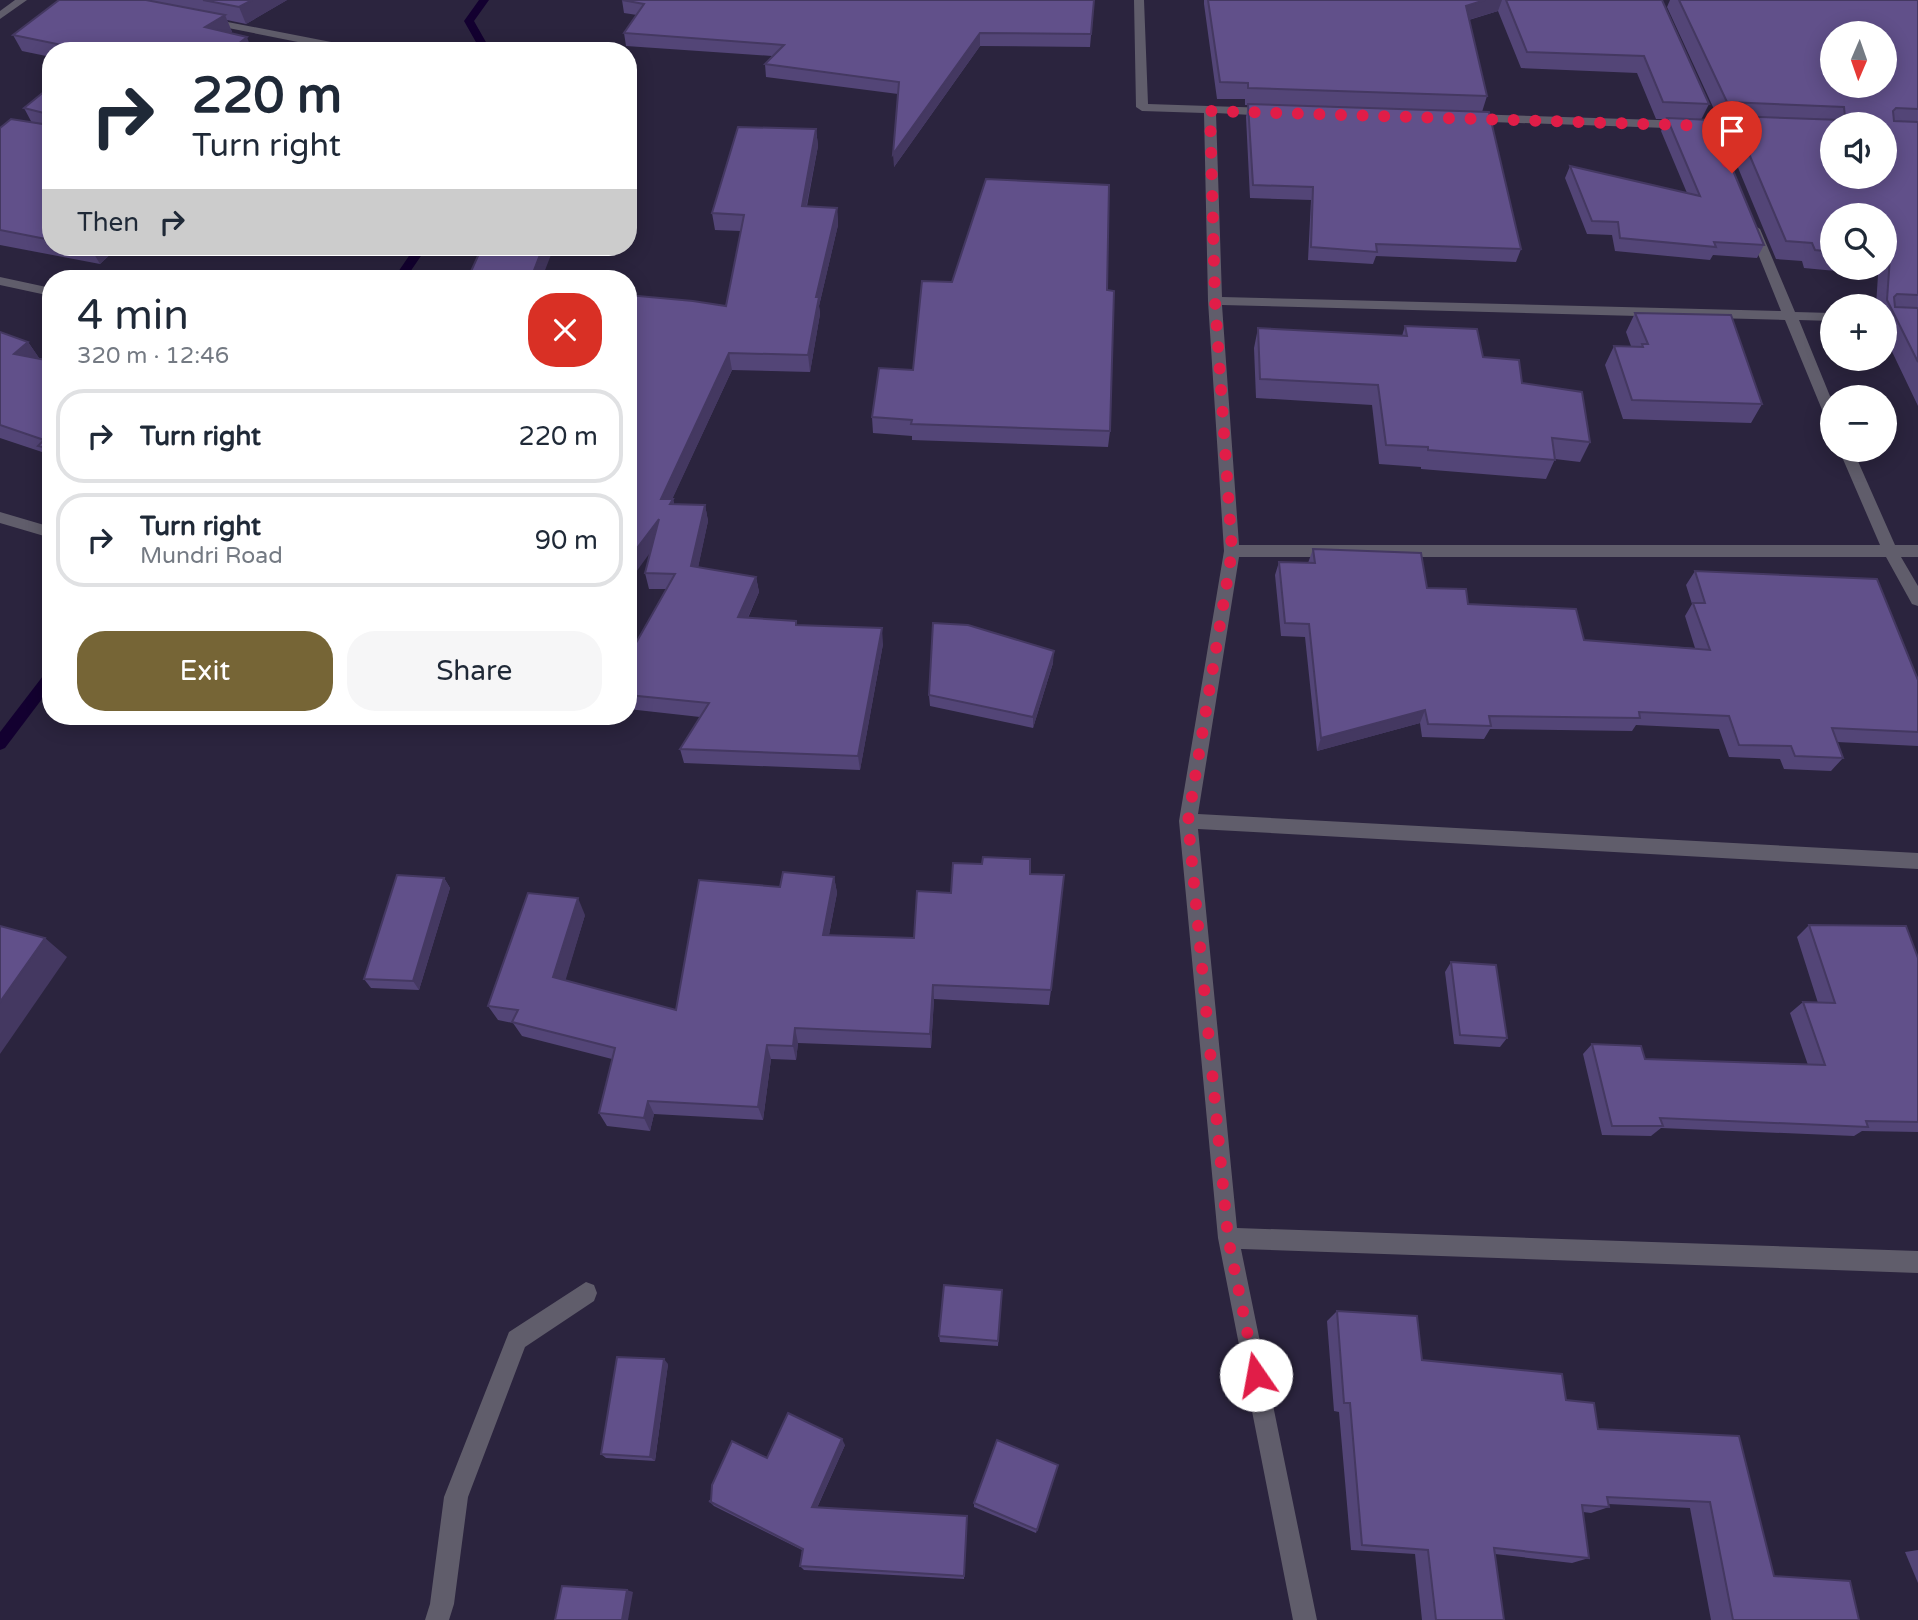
<!DOCTYPE html>
<html lang="en">
<head>
<meta charset="utf-8">
<style>
	:root { --surface:#fff; --page:#f6f6f7; --text:#1f2937; --muted:#747a83; --line:#e0e1e3; --accent:#766536 }
	body { margin:0; font-family:"Varela Round",sans-serif; background:var(--page); color:var(--text); height:100vh; display:flex; flex-direction:column; font-size:26px; white-space:nowrap }
	* { box-sizing:border-box; margin:0 }
	p { font-size:23px; color:var(--muted) }
	.icon { flex:none; width:38px; height:38px; fill:none; stroke:currentColor; stroke-width:2; stroke-linecap:round; stroke-linejoin:round }
	.map { position:relative; flex:1; overflow:hidden }
	.panel { position:absolute; left:42px; top:270px; width:595px; height:455px; display:flex; flex-direction:column; background:var(--surface); border-radius:28px; box-shadow:0 4px 18px #0003 }
	.panel>* { flex:none }
	.top-card { position:absolute; left:42px; top:42px; width:595px; height:214px; border-radius:28px; box-shadow:0 4px 18px #0003; background:#fff; color:var(--text); overflow:hidden }
	.needle { width:46px; rotate:182deg }
	.fabs { position:absolute; left:1820px; top:21px; display:grid; gap:14px }
	.fabs a { display:grid; place-items:center; width:77px; height:77px; border-radius:50%; background:var(--surface); box-shadow:0 4px 18px #0003; font-size:35px }
	.pin { position:absolute; display:grid; place-items:center; width:60px; height:60px; color:#fff; margin:-72px -30px; border-radius:50% 50% 50% 0; rotate:-45deg; box-shadow:0 0 7px #0007 }
	.pin .icon { rotate:45deg }
	.me { position:absolute; width:77px; margin:-38px; rotate:348deg; stroke-linejoin:round; filter:drop-shadow(0 0 5px #0008) }
	.turn { display:flex; align-items:center; gap:24px; height:147px; padding:0 35px; font-size:32px }
	.turn .icon { width:91px; height:91px; stroke-width:2.5 }
	.turn b { display:block; font-size:49px; line-height:60px }
	.then { display:flex; align-items:center; height:66px; padding:0 35px; background:#0003; gap:14px; font-size:26px }
	.round { display:grid; place-items:center; flex:none; width:74px; height:74px; border-radius:28px; background:var(--page) }
	.headline { display:flex; align-items:center; justify-content:space-between; height:119px; padding:0 35px }
	h1 { font-size:42px; font-weight:600; line-height:52px }
	.cta { display:flex; gap:14px; margin-top:auto; padding:14px 35px }
	.cta a { flex:1; height:80px; border-radius:28px; background:var(--accent); color:#fff; font-size:28px; font-weight:600; line-height:80px; text-align:center }
	.cta a+a { background:var(--page); color:var(--text) }
	ul { padding:0; list-style:none }
	li { display:flex; align-items:center; gap:21px; height:94px; margin:0 14px 10px; padding:0 21px; border:4px solid var(--line); border-radius:28px }
	li div { flex:1 }
	li b { display:block; font-size:26px }
	li em { font-style:normal }
	.map>svg:first-child { display:block }
	.lines { fill:none; stroke-linecap:round; stroke-linejoin:round }
	.stream { fill:#130030; fill-rule:evenodd }
	.minor { fill:#605d6b; fill-rule:evenodd }
	.wall { fill:#534577; fill-rule:evenodd }
	.shaded-wall { fill:#443861 }
	.building { fill:#61508a; stroke:#443861; stroke-width:2; fill-rule:evenodd }
	.route { stroke:#e11d48; stroke-width:12; stroke-dasharray:0 21.6 }
</style>
</head>
<body>
<div class="map">
<svg width="1918" height="1620" viewBox="0 0 1918 1620">
	<rect width="100%" height="100%" fill="#2b243e"/>
	<g class="lines">
		<g class="stream">
			<path d="M 479,0 L 489,0 L 474,21 L 491,51 L 481,51 L 464,21 Z"/>
			<path d="M 415,247 L 427,247 L 406,278 L 394,278 Z"/>
			<path d="M 51,670 L 51,687 L 5,748 L 0,750 L 0,732 L 46,672 Z"/>
		</g>
		<g class="minor">
			<path d="M 15,0 L 27,0 L 0,19 L 0,11 Z"/>
			<path d="M 1134,0 L 1144,0 L 1148,104 L 1269,108 L 1275,112 L 1269,116 L 1216,113 L 1222,297 L 1781,311 L 1748,229 L 1754,225 L 1760,229 L 1795,312 L 1832,313 L 1832,321 L 1799,320 L 1832,401 L 1832,422 L 1825,417 L 1785,320 L 1222,305 L 1239,545 L 1880,545 L 1839,450 L 1853,450 L 1895,545 L 1918,545 L 1918,557 L 1901,557 L 1918,586 L 1918,606 L 1912,604 L 1886,557 L 1239,557 L 1198,814 L 1918,853 L 1918,869 L 1198,829 L 1237,1228 L 1918,1251 L 1918,1273 L 1241,1249 L 1317,1620 L 1293,1620 L 1218,1238 L 1179,821 L 1224,551 L 1208,301 L 1204,113 L 1142,111 L 1136,107 Z"/>
			<path d="M 207,18 L 362,48 L 367,51 L 343,51 L 203,23 L 203,19 Z"/>
			<path d="M 1468,114 L 1752,123 L 1758,127 L 1752,131 L 1464,121 L 1462,118 Z"/>
			<path d="M 0,277 L 51,288 L 51,296 L 0,285 Z"/>
			<path d="M 0,512 L 51,527 L 51,538 L 0,523 Z"/>
			<path d="M 586,1282 L 594,1285 L 597,1293 L 594,1301 L 525,1347 L 468,1497 L 454,1604 L 449,1620 L 425,1620 L 430,1604 L 444,1497 L 509,1332 Z"/>
		</g>
	</g>
	<g class="wall">
		<path d="M 59,0 L 287,0 L 246,24 L 227,20 L 232,32 L 230,33 L 252,51 L 51,51 L 51,57 L 22,51 L 13,35 Z"/>
		<path d="M 622,0 L 1094,0 L 1090,47 L 980,46 L 894,167 L 898,94 L 766,77 L 765,64 L 772,56 L 626,46 L 624,33 L 637,15 L 624,13 Z"/>
		<path d="M 1204,0 L 1662,0 L 1709,104 L 1701,120 L 1764,245 L 1757,258 L 1713,255 L 1710,260 L 1615,251 L 1612,235 L 1587,234 L 1565,178 L 1570,166 L 1687,193 L 1661,131 L 1667,119 L 1656,119 L 1637,73 L 1521,68 L 1498,11 L 1469,20 L 1487,96 L 1482,112 L 1521,249 L 1516,262 L 1376,256 L 1373,264 L 1308,260 L 1311,200 L 1250,198 L 1246,117 L 1248,105 L 1245,105 L 1245,99 L 1217,99 L 1204,4 Z"/>
		<path d="M 1670,0 L 1918,0 L 1918,406 L 1885,337 L 1885,306 L 1876,306 L 1878,275 L 1804,268 L 1802,261 L 1776,259 L 1724,134 L 1730,121 L 1719,120 L 1667,7 ZM 1832,215 L 1885,215 L 1885,268 L 1832,268 Z"/>
		<path d="M 51,86 L 51,247 L 118,247 L 100,264 L 0,245 L 0,128 L 32,123 L 24,108 Z"/>
		<path d="M 816,129 L 818,146 L 807,206 L 837,208 L 838,225 L 819,306 L 820,314 L 810,372 L 732,370 L 672,499 L 673,499 L 674,504 L 705,505 L 708,521 L 698,567 L 756,577 L 759,592 L 748,618 L 796,621 L 797,625 L 883,644 L 860,770 L 684,763 L 680,749 L 700,717 L 628,709 L 628,657 L 667,589 L 649,589 L 645,573 L 650,553 L 726,306 L 741,231 L 715,230 L 712,213 Z"/>
		<path d="M 1107,290 L 1110,431 L 1108,447 L 912,440 L 912,436 L 873,433 L 872,417 L 913,370 Z"/>
		<path d="M 1635,313 L 1762,404 L 1751,423 L 1623,419 L 1605,365 L 1614,346 L 1631,346 L 1626,332 Z"/>
		<path d="M 1405,326 L 1483,357 L 1522,383 L 1590,442 L 1580,462 L 1555,459 L 1546,479 L 1421,469 L 1421,467 L 1379,464 L 1372,405 L 1256,398 L 1254,348 L 1258,328 L 1402,336 Z"/>
		<path d="M 0,332 L 28,342 L 39,358 L 51,361 L 51,463 L 42,452 L 0,438 Z"/>
		<path d="M 1313,549 L 1427,588 L 1468,604 L 1584,640 L 1695,648 L 1685,616 L 1692,604 L 1686,585 L 1695,571 L 1918,680 L 1918,746 L 1837,742 L 1843,758 L 1831,771 L 1784,769 L 1780,759 L 1729,757 L 1719,729 L 1636,725 L 1632,731 L 1490,729 L 1484,739 L 1422,737 L 1420,723 L 1317,751 L 1305,637 L 1281,636 L 1275,575 L 1279,562 L 1308,563 Z"/>
		<path d="M 1053,663 L 1033,728 L 930,706 L 929,695 Z"/>
		<path d="M 1030,874 L 1051,990 L 1049,1005 L 934,999 L 931,1048 L 798,1043 L 796,1060 L 771,1059 L 763,1120 L 654,1114 L 650,1131 L 607,1126 L 599,1113 L 612,1059 L 522,1036 L 513,1023 L 498,1020 L 488,1006 L 585,915 L 565,980 L 676,1010 L 780,887 L 834,877 L 837,893 L 829,935 L 914,938 L 951,893 Z"/>
		<path d="M 444,878 L 450,888 L 419,990 L 371,988 L 364,979 Z"/>
		<path d="M 1809,925 L 1918,958 L 1918,1132 L 1862,1131 L 1854,1136 L 1661,1128 L 1651,1136 L 1602,1135 L 1583,1054 L 1592,1044 L 1645,1059 L 1808,1065 L 1790,1013 L 1803,1002 L 1818,1003 L 1797,937 Z"/>
		<path d="M 1451,962 L 1507,1038 L 1500,1047 L 1454,1044 L 1445,972 Z"/>
		<path d="M 1002,1290 L 998,1346 L 940,1342 L 939,1336 Z"/>
		<path d="M 1337,1311 L 1422,1360 L 1566,1400 L 1598,1429 L 1739,1436 L 1774,1576 L 1859,1620 L 1711,1620 L 1690,1508 L 1608,1504 L 1609,1507 L 1591,1513 L 1583,1512 L 1589,1558 L 1572,1563 L 1495,1554 L 1504,1620 L 1422,1620 L 1415,1554 L 1351,1550 L 1339,1412 L 1334,1411 L 1327,1321 Z"/>
		<path d="M 668,1364 L 655,1461 L 606,1458 L 601,1454 Z"/>
		<path d="M 845,1445 L 817,1508 L 967,1516 L 964,1579 L 804,1570 L 800,1566 L 802,1550 L 714,1506 L 709,1501 L 711,1501 L 767,1458 Z"/>
		<path d="M 1058,1465 L 1036,1533 L 974,1507 L 974,1503 Z"/>
		<path d="M 1918,1550 L 1918,1583 L 1905,1552 Z"/>
	</g>
	<g class="shaded-wall">
		<path d="M 252,0 L 287,0 L 246,24 L 239,7 Z"/>
		<path d="M 1485,0 L 1502,0 L 1498,11 L 1461,22 L 1466,6 Z"/>
		<path d="M 225,15 L 232,32 L 213,43 L 205,27 Z"/>
		<path d="M 980,33 L 980,46 L 894,167 L 893,154 Z"/>
		<path d="M 247,37 L 252,51 L 229,51 Z"/>
		<path d="M 816,129 L 818,146 L 803,223 L 802,206 Z"/>
		<path d="M 837,208 L 838,225 L 819,306 L 820,314 L 810,372 L 808,355 L 816,297 Z"/>
		<path d="M 90,247 L 118,247 L 100,264 Z"/>
		<path d="M 543,247 L 554,247 L 542,278 L 531,278 Z"/>
		<path d="M 28,342 L 39,358 L 14,354 Z"/>
		<path d="M 729,353 L 732,370 L 670,504 L 673,499 L 677,516 L 661,499 Z"/>
		<path d="M 705,505 L 708,521 L 695,582 L 691,566 Z"/>
		<path d="M 659,519 L 663,535 L 628,583 L 628,560 Z"/>
		<path d="M 756,577 L 759,592 L 741,633 L 738,617 Z"/>
		<path d="M 882,628 L 883,644 L 860,770 L 858,756 Z"/>
		<path d="M 1054,651 L 1053,663 L 1033,728 L 1033,717 Z"/>
		<path d="M 1425,710 L 1420,723 L 1317,751 L 1321,738 Z"/>
		<path d="M 834,877 L 837,893 L 826,950 L 823,935 Z"/>
		<path d="M 444,878 L 450,888 L 419,990 L 413,981 Z"/>
		<path d="M 578,898 L 585,915 L 562,992 L 553,977 Z"/>
		<path d="M 45,938 L 67,957 L 0,1054 L 0,1002 Z"/>
		<path d="M 933,985 L 934,999 L 931,1048 L 930,1034 Z"/>
		<path d="M 795,1028 L 798,1043 L 796,1060 L 793,1046 Z"/>
		<path d="M 767,1045 L 771,1059 L 763,1120 L 758,1107 Z"/>
		<path d="M 648,1101 L 654,1114 L 650,1131 L 644,1118 Z"/>
		<path d="M 664,1359 L 668,1364 L 655,1461 L 650,1457 Z"/>
		<path d="M 842,1439 L 845,1445 L 815,1512 L 812,1507 Z"/>
		<path d="M 627,1590 L 633,1592 L 628,1620 L 622,1620 Z"/>
	</g>
	<g class="building">
		<path d="M 59,0 L 146,0 L 225,15 L 205,27 L 247,37 L 229,51 L 91,51 L 13,35 Z"/>
		<path d="M 203,0 L 252,0 L 239,7 Z"/>
		<path d="M 622,0 L 1094,0 L 1091,34 L 980,33 L 893,154 L 899,82 L 765,64 L 784,45 L 624,33 L 644,4 Z"/>
		<path d="M 1208,0 L 1485,0 L 1466,6 L 1487,96 L 1248,88 L 1248,83 L 1220,82 Z"/>
		<path d="M 1506,0 L 1662,0 L 1709,104 L 1663,102 L 1644,56 L 1527,52 Z"/>
		<path d="M 1679,0 L 1918,0 L 1918,109 L 1896,108 L 1893,111 L 1894,121 L 1918,122 L 1918,295 L 1897,294 L 1894,297 L 1895,307 L 1918,308 L 1918,362 L 1887,300 L 1890,257 L 1885,257 L 1885,215 L 1832,215 L 1832,252 L 1815,250 L 1812,243 L 1786,241 L 1733,116 L 1842,120 L 1845,117 L 1844,107 L 1727,102 ZM 1832,33 L 1885,33 L 1885,86 L 1832,86 ZM 1832,124 L 1885,124 L 1885,177 L 1832,177 Z"/>
		<path d="M 51,86 L 51,240 L 0,230 L 0,128 L 11,119 L 43,124 L 44,113 L 24,108 Z"/>
		<path d="M 1248,104 L 1489,112 L 1521,249 L 1376,244 L 1377,252 L 1311,247 L 1313,187 L 1253,185 Z"/>
		<path d="M 1667,118 L 1712,120 L 1764,245 L 1714,242 L 1716,247 L 1620,238 L 1618,222 L 1592,221 L 1570,166 L 1700,196 Z"/>
		<path d="M 738,127 L 816,129 L 802,206 L 837,208 L 816,297 L 819,297 L 808,355 L 729,353 L 661,499 L 673,499 L 670,504 L 705,505 L 691,566 L 756,577 L 738,617 L 796,621 L 796,625 L 882,628 L 858,756 L 680,749 L 709,703 L 628,695 L 628,657 L 675,574 L 645,573 L 659,519 L 628,560 L 628,295 L 693,301 L 726,306 L 744,215 L 712,213 Z"/>
		<path d="M 986,179 L 1109,185 L 1107,290 L 1114,291 L 1110,431 L 911,424 L 912,420 L 872,417 L 879,368 L 913,370 L 922,281 L 952,282 Z"/>
		<path d="M 482,247 L 543,247 L 531,278 L 468,278 Z"/>
		<path d="M 1635,313 L 1731,315 L 1762,404 L 1632,400 L 1614,346 L 1643,347 L 1642,344 L 1648,344 Z"/>
		<path d="M 1405,326 L 1477,329 L 1483,357 L 1519,360 L 1522,383 L 1582,392 L 1590,442 L 1552,438 L 1555,460 L 1428,450 L 1428,447 L 1386,445 L 1378,385 L 1260,379 L 1258,328 L 1407,336 Z"/>
		<path d="M 0,332 L 28,342 L 14,354 L 51,361 L 51,449 L 38,446 L 44,440 L 0,425 Z"/>
		<path d="M 1313,549 L 1421,553 L 1427,588 L 1466,589 L 1468,604 L 1576,609 L 1584,640 L 1710,650 L 1693,603 L 1705,603 L 1695,571 L 1877,579 L 1918,680 L 1918,732 L 1832,728 L 1843,758 L 1795,756 L 1791,746 L 1739,745 L 1729,716 L 1639,712 L 1640,718 L 1489,716 L 1491,726 L 1428,724 L 1425,710 L 1321,738 L 1309,624 L 1285,623 L 1279,562 L 1315,563 Z"/>
		<path d="M 933,623 L 968,625 L 1054,651 L 1033,717 L 929,695 Z"/>
		<path d="M 983,857 L 1030,859 L 1030,874 L 1064,875 L 1051,990 L 933,985 L 930,1034 L 795,1028 L 793,1046 L 767,1045 L 758,1107 L 648,1101 L 644,1118 L 599,1113 L 615,1048 L 512,1022 L 518,1010 L 488,1006 L 528,893 L 578,898 L 553,977 L 676,1010 L 699,880 L 780,887 L 783,872 L 834,877 L 823,935 L 914,938 L 917,891 L 951,893 L 953,863 L 982,864 Z"/>
		<path d="M 397,875 L 444,878 L 413,981 L 364,979 Z"/>
		<path d="M 1809,925 L 1906,926 L 1918,958 L 1918,1122 L 1866,1121 L 1868,1127 L 1660,1118 L 1663,1126 L 1612,1126 L 1592,1044 L 1641,1046 L 1645,1059 L 1825,1065 L 1803,1002 L 1835,1003 Z"/>
		<path d="M 0,926 L 45,938 L 0,1002 Z"/>
		<path d="M 1451,962 L 1496,965 L 1507,1038 L 1460,1035 Z"/>
		<path d="M 944,1285 L 1002,1290 L 998,1341 L 939,1336 Z"/>
		<path d="M 1337,1311 L 1417,1316 L 1422,1360 L 1562,1374 L 1566,1400 L 1594,1403 L 1598,1429 L 1739,1436 L 1774,1576 L 1850,1581 L 1859,1620 L 1733,1620 L 1710,1502 L 1607,1497 L 1609,1507 L 1582,1505 L 1589,1558 L 1494,1548 L 1504,1620 L 1436,1620 L 1428,1550 L 1362,1545 L 1350,1403 L 1344,1403 Z"/>
		<path d="M 617,1357 L 664,1359 L 650,1457 L 601,1454 Z"/>
		<path d="M 788,1413 L 842,1439 L 812,1507 L 967,1516 L 964,1576 L 800,1566 L 803,1549 L 709,1501 L 711,1501 L 712,1485 L 732,1441 L 767,1458 Z"/>
		<path d="M 997,1440 L 1058,1465 L 1037,1530 L 974,1503 Z"/>
		<path d="M 562,1586 L 627,1590 L 622,1620 L 555,1620 Z"/>
	</g>
	<g class="lines">
		<path class="route" d="M 1256,1375 L 1228,1238 L 1188,821 L 1232,551 L 1215,301 L 1210,111 L 1712,126 L 1732,173"/>
	</g>
</svg>
<div class="fabs">
<a><svg class="needle" viewBox="-14 -14 28 28"><path d="M0-13l5 13h-10z" fill="#e53935"/><path d="M0 13l5-13h-10z" fill="#747a83"/></svg></a>
<a><svg class="icon" aria-label="sound" viewBox="0 0 24 24"><path d="M4 9h4l5-4v14l-5-4H4zM17 9q2 3 0 6"/></svg></a>
<a><svg class="icon" aria-label="search" viewBox="0 0 24 24"><circle cx="10" cy="10" r="6"/><path d="M15 15l6 6"/></svg></a>
<a>+</a>
<a>−</a>
</div>
<div class="pin" style="left:1732px;top:173px;background:#d93025"><svg class="icon" aria-label="arrive" viewBox="0 0 24 24"><path d="M6 21V4h12l-3 4 3 4H6"/></svg></div>
<svg class="me" style="left:1256px;top:1375px" viewBox="-20 -20 40 40"><circle r="19" fill="#fff"/><path d="M0-13L10 11 0 6-10 11z" fill="#e11d48"/></svg>
<div class="top-card">
<div class="turn"><svg class="icon" aria-label="right" viewBox="0 0 24 24"><path d="M7 20v-9h11M14 6l5 5-5 5"/></svg><div><b>220 m</b>Turn right</div></div>
<div class="then">Then<svg class="icon" aria-label="right" viewBox="0 0 24 24"><path d="M7 20v-9h11M14 6l5 5-5 5"/></svg></div>
</div>
<section class="panel">
<div class="headline"><div><h1>4 min</h1><p>320 m · 12:46</p></div><a class="round" style="background:#d93025;color:#fff"><svg class="icon" aria-label="close" viewBox="0 0 24 24"><path d="M6 6l12 12M18 6L6 18"/></svg></a></div>
<ul>
<li><svg class="icon" aria-label="right" viewBox="0 0 24 24"><path d="M7 20v-9h11M14 6l5 5-5 5"/></svg><div><b>Turn right</b></div><em>220 m</em></li>
<li><svg class="icon" aria-label="right" viewBox="0 0 24 24"><path d="M7 20v-9h11M14 6l5 5-5 5"/></svg><div><b>Turn right</b><p>Mundri Road</p></div><em>90 m</em></li>
</ul>
<div class="cta"><a>Exit</a><a>Share</a></div>
</section>
</div>
</body>
</html>
